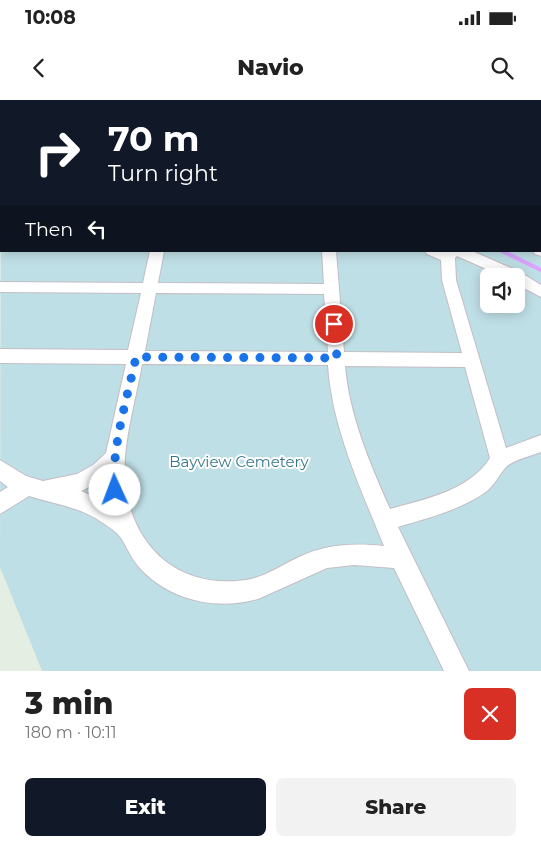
<!DOCTYPE html>
<html lang="en">
<head>
<meta charset="utf-8">
<style>
	:root { --surface:#fff; --page:#f2f2f2; --text:#222; --muted:#767676; --accent:#111827 }
	body { margin:0; font-family:Montserrat,sans-serif; background:var(--page); color:var(--text); height:100vh; display:flex; flex-direction:column; font-size:19px; white-space:nowrap }
	* { box-sizing:border-box; margin:0 }
	p { font-size:16px; color:var(--muted) }
	.icon { flex:none; width:28px; height:28px; fill:none; stroke:currentColor; stroke-width:2; stroke-linecap:round; stroke-linejoin:round }
	.map { position:relative; height:571px; overflow:hidden }
	.sheet { display:flex; flex-direction:column; background:var(--surface); flex:1 }
	.sheet>* { flex:none }
	.hud { position:absolute; left:0px; top:0px; width:541px; height:152px; box-shadow:0 2px 12px #0003; background:#111827; color:#fff; overflow:hidden }
	.fabs { position:absolute; left:480px; top:168px; display:grid; gap:10px }
	.fabs a { display:grid; place-items:center; width:45px; height:45px; border-radius:8px; background:var(--surface); box-shadow:0 2px 12px #0003; font-size:25px }
	.pin { position:absolute; display:grid; place-items:center; width:42px; height:42px; color:#fff; margin:-21px; border:2px solid #fff; border-radius:50%; box-shadow:0 1px 5px #0007 }
	.me { position:absolute; width:55px; margin:-28px; rotate:358deg; stroke-linejoin:round; filter:drop-shadow(0 0 4px #0008) }
	.turn { display:flex; align-items:center; gap:18px; height:105px; padding:0 25px; font-size:22px }
	.turn .icon { width:65px; height:65px; stroke-width:2.5 }
	.turn b { display:block; font-size:35px; line-height:42px }
	.then { display:flex; align-items:center; height:48px; padding:0 25px; background:#0003; gap:10px; font-size:19px }
	.round { display:grid; place-items:center; flex:none; width:52px; height:52px; border-radius:8px; background:var(--page) }
	.head { display:flex; align-items:center; justify-content:space-between; height:85px; padding:0 25px }
	h1 { font-size:30px; font-weight:800; line-height:38px }
	.cta { display:flex; gap:10px; margin-top:auto; padding:10px 25px }
	.cta a { flex:1; height:58px; border-radius:8px; background:var(--accent); color:#fff; font-size:20px; font-weight:800; line-height:58px; text-align:center }
	.cta a+a { background:var(--page); color:var(--text) }
	.status { display:flex; justify-content:space-between; align-items:center; height:35px; padding:0 25px; background:var(--surface); direction:ltr }
	.status svg { height:14px; fill:currentColor }
	header { display:flex; justify-content:space-between; align-items:center; height:65px; padding:0 25px; background:var(--surface); font-size:22px; font-weight:800 }
	.map>svg:first-child { display:block }
	.green { fill:#bfdfe6; fill-rule:evenodd }
	.lines { fill:none; stroke-linecap:round; stroke-linejoin:round }
	.stream { stroke:#dba2ff; stroke-width:4 }
	.minor-casing { stroke:#c3bdc4; stroke-width:2 }
	.minor { fill:#fff; fill-rule:evenodd }
	.route { stroke:#1a73e8; stroke-width:9; stroke-dasharray:0 16.2 }
	.labels { text-anchor:middle; dominant-baseline:central; stroke-width:4; stroke-linejoin:round; paint-order:stroke }
	.park-label { font-size:15px; fill:#357689; stroke:#fff }
</style>
</head>
<body>
<div class="status"><b>10:08</b><svg viewBox="0 0 49 12"><path d="M0 12V9h3v3zM5 12V6h3v6zM10 12V3h3v9zM15 12V0h3v12zM26 1h20v11H26zM47 4h2v5h-2z"/></svg></div>
<header><svg class="icon" aria-label="back" viewBox="0 0 24 24"><path d="M15 5l-7 7 7 7"/></svg>Navio<svg class="icon" aria-label="search" viewBox="0 0 24 24"><circle cx="10" cy="10" r="6"/><path d="M15 15l6 6"/></svg></header>
<div class="map">
<svg width="541" height="571" viewBox="0 0 541 571">
	<rect width="100%" height="100%" fill="#e4eee3"/>
	<path class="green" d="M 33,0 L 541,0 L 541,571 L 42,571 L 0,467 L 1,54 L 1,151 L 540,151 L 540,1 ZM 489,176 L 516,176 L 516,204 L 489,204 Z"/>
	<g class="lines">
		<path class="stream" d="M 502,151 L 541,170"/>
		<g class="minor-casing">
			<g id="minor">
				<rect x="16" y="0" width="10" height="1"/>
				<path d="M 114,0 L 125,0 L 125,1 L 115,1 Z"/>
				<rect x="183" y="0" width="10" height="1"/>
				<rect x="256" y="0" width="10" height="1"/>
				<rect x="341" y="0" width="10" height="1"/>
				<rect x="423" y="0" width="10" height="1"/>
				<path d="M 504,0 L 515,0 L 515,1 L 505,1 Z"/>
				<path d="M 540,50 L 541,51 L 541,60 L 540,59 Z"/>
				<path d="M 540,146 L 541,156 L 535,154 L 533,151 L 540,151 Z"/>
				<path d="M 150,151 L 164,151 L 158,183 L 324,184 L 322,151 L 336,151 L 344,252 L 462,253 L 442,180 L 441,160 L 427,154 L 425,151 L 472,151 L 520,172 L 541,185 L 541,197 L 516,184 L 516,176 L 502,176 L 457,156 L 455,158 L 456,180 L 506,348 L 541,335 L 541,352 C 533,355 511,361 506,367 C 499,375 495,384 487,391 C 461,410 428,418 398,427 L 469,571 L 444,571 L 394,468 L 354,465 L 327,468 L 258,499 C 216,511 168,500 139,467 C 131,458 127,447 121,438 C 117,432 109,427 103,423 C 81,407 54,404 29,396 L 0,414 L 0,392 L 8,387 L 0,381 L 0,360 L 26,376 L 43,381 L 77,374 L 93,365 L 106,353 L 126,264 L 0,263 L 0,249 L 128,250 L 141,193 L 0,192 L 0,182 L 143,183 ZM 156,193 L 324,194 L 328,252 L 145,251 ZM 142,264 L 328,265 C 332,328 361,389 384,446 C 353,443 327,444 299,457 C 282,465 265,477 246,480 C 168,491 120,433 125,357 C 127,329 137,293 142,264 ZM 345,266 L 465,267 L 490,358 C 469,391 425,399 390,409 C 370,364 349,315 345,266 ZM 105,379 L 109,403 L 81,391 Z"/>
			</g>
		</g>
		<use href="#minor" class="minor"/>
	</g>
	<g class="lines">
		<path class="route" d="M 115,390 C 110,353 128,295 136,257 L 337,258 L 334,224"/>
	</g>
	<g class="labels">
		<g class="park-label">
			<text x="239" y="361">Bayview Cemetery</text>
		</g>
	</g>
</svg>
<div class="fabs">
<a><svg class="icon" aria-label="sound" viewBox="0 0 24 24"><path d="M4 9h4l5-4v14l-5-4H4zM17 9q2 3 0 6"/></svg></a>
</div>
<div class="pin" style="left:334px;top:224px;background:#d93025"><svg class="icon" aria-label="arrive" viewBox="0 0 24 24"><path d="M6 21V4h12l-3 4 3 4H6"/></svg></div>
<svg class="me" style="left:115px;top:390px" viewBox="-20 -20 40 40"><circle r="19" fill="#fff"/><path d="M0-13L10 11 0 6-10 11z" fill="#1a73e8"/></svg>
<div class="hud">
<div class="turn"><svg class="icon" aria-label="right" viewBox="0 0 24 24"><path d="M7 20v-9h11M14 6l5 5-5 5"/></svg><div><b>70 m</b>Turn right</div></div>
<div class="then">Then<svg class="icon" aria-label="left" viewBox="0 0 24 24"><path d="M17 20v-9H6M10 6l-5 5 5 5"/></svg></div>
</div>
</div>
<section class="sheet">
<div class="head"><div><h1>3 min</h1><p>180 m · 10:11</p></div><a class="round" style="background:#d93025;color:#fff"><svg class="icon" aria-label="close" viewBox="0 0 24 24"><path d="M6 6l12 12M18 6L6 18"/></svg></a></div>
<div class="cta"><a>Exit</a><a>Share</a></div>
</section>
</body>
</html>
